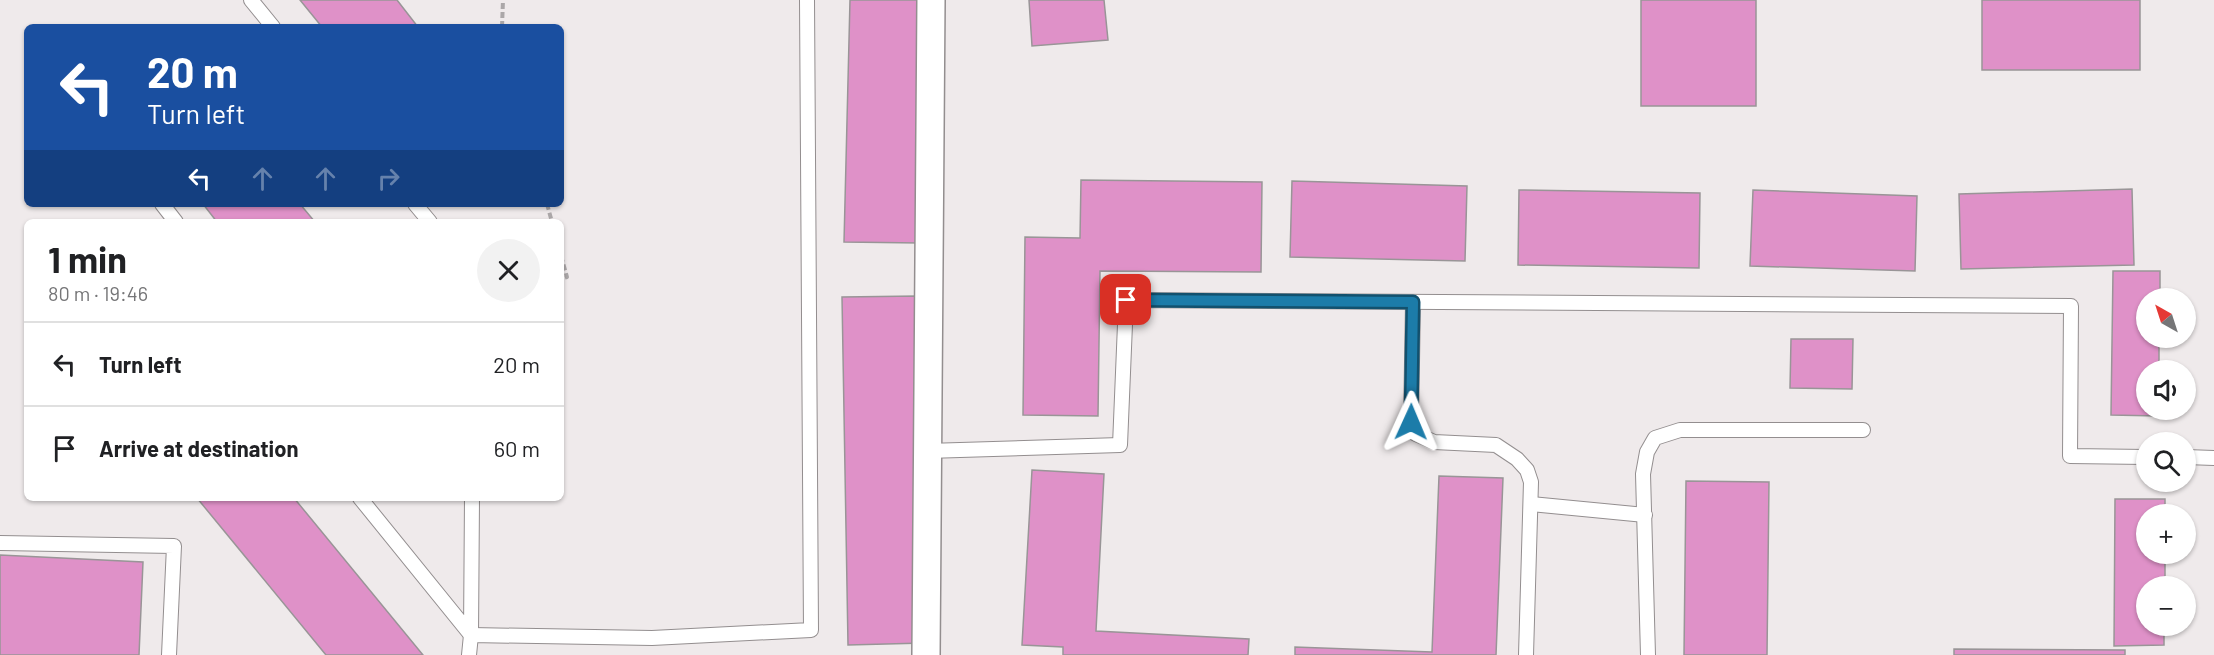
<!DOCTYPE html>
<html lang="en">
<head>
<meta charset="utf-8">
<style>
	:root { --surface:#fff; --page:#f2f2f2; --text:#202124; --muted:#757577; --line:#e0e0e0 }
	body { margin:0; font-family:Barlow,sans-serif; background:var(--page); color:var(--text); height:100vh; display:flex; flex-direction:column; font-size:22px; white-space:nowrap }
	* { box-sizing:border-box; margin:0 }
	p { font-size:20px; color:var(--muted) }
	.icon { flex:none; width:33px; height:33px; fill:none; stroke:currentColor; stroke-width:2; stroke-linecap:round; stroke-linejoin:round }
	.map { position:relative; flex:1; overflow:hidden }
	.details { position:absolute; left:24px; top:219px; width:540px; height:282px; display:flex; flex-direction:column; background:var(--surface); border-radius:9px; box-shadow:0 2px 4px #0004 }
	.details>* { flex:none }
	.hud { position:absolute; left:24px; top:24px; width:540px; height:183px; border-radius:9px; box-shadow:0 2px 4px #0004; background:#1a4fa0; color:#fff; overflow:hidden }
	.needle { width:39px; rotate:321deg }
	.fabs { position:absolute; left:2136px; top:288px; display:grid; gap:12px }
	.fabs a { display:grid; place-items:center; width:60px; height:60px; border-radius:50%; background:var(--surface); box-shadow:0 2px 4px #0004; font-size:30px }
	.pin { position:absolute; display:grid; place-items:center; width:51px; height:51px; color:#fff; margin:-26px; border-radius:12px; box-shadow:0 3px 9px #0006 }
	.me { position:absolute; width:66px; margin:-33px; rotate:1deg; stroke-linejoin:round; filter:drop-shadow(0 0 4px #0008) }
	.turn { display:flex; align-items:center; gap:21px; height:126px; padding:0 24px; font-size:27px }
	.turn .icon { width:78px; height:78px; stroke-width:2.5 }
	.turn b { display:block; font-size:42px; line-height:51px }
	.lanes { display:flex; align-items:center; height:57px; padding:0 24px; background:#0003; justify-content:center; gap:30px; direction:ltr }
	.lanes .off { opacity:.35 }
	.round { display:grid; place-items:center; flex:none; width:63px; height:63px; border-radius:32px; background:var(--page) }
	.head { display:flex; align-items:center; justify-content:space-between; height:102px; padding:0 24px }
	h1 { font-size:36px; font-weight:700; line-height:45px }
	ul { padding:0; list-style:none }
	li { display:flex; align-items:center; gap:18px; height:84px; padding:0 24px; border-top:2px solid var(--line) }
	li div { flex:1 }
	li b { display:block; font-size:22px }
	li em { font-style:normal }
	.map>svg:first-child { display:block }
	.building { fill:#df91c8; stroke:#999597; stroke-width:1.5 }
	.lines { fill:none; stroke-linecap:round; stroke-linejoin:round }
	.lane-casing { stroke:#938e8f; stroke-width:16 }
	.street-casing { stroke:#938e8f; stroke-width:30 }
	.path { stroke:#aba7a8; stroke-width:4; stroke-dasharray:6 3; stroke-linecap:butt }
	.lane { stroke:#fff; stroke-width:14 }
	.street { stroke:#fff; stroke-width:27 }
	.route-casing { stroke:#12516e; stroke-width:15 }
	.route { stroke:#1c7ca9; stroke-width:10 }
</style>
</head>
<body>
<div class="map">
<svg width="2214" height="655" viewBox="0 0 2214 655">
	<rect width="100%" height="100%" fill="#efeaeb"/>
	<g class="building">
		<path d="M 300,0 L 397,0 L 418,27 L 322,27 Z"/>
		<path d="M 850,0 L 925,0 L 919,243 L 844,242 Z"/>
		<path d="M 1029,0 L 1104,0 L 1108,40 L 1032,46 Z"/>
		<rect x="1641" y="0" width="115" height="106"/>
		<rect x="1982" y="0" width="158" height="70"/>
		<path d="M 1081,180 L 1262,182 L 1261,272 L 1100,271 L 1098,416 L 1023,415 L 1025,237 L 1080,238 Z"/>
		<path d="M 1292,181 L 1467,186 L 1465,261 L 1290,257 Z"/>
		<path d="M 2132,189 L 2134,265 L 1961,269 L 1959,194 Z"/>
		<path d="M 1519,190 L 1700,193 L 1699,268 L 1518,265 Z"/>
		<path d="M 1753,190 L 1917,196 L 1915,271 L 1750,266 Z"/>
		<path d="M 203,204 L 300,204 L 315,222 L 217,222 Z"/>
		<path d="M 2113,271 L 2160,271 L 2160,298 L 2146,298 L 2146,338 L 2159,338 L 2159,370 L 2146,370 L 2146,410 L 2158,410 L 2158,416 L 2111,415 Z"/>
		<path d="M 917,296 L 924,643 L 848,645 L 842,297 Z"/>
		<path d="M 1791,339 L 1853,339 L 1852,389 L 1790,388 Z"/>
		<path d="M 1032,470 L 1104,474 L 1096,631 L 1249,639 L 1248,655 L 1063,655 L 1063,647 L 1022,645 Z"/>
		<path d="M 1439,476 L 1503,478 L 1496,655 L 1295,655 L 1295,647 L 1432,652 Z"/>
		<path d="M 1686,481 L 1769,482 L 1767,655 L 1684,655 Z"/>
		<path d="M 197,498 L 294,498 L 423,655 L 326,655 Z"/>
		<path d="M 2115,499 L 2165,499 L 2165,514 L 2146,514 L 2146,554 L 2165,554 L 2165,586 L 2146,586 L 2146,626 L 2164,626 L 2164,645 L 2114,646 Z"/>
		<path d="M 0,555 L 143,562 L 139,655 L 0,655 Z"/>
		<path d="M 1954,649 L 2125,650 L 2125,655 L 1954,655 Z"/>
	</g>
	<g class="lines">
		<g class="lane-casing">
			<g id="lane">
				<path d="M 251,0 L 273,27"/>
				<path d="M 162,204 L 176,222"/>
				<path d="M 415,204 L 430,222"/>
				<path d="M 1413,302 L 1411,422 L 1416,434 L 1434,442 L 1496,445 L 1517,459 L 1527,470 L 1531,482 L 1526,655"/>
				<path d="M 927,451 L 1120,445 L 1126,300 L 2071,306 L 2070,456 L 2146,457"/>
				<path d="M 2186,457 L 2214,458"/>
				<path d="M 360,498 L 471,635 L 472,498"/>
				<path d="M 1531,504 L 1645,515"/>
				<path d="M 0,543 L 174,546 L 169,655"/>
				<path d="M 469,655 L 471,635 L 652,638 L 811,630 L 807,0"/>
				<path d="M 1648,655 L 1643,474 L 1647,452 L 1655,438 L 1680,430 L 1863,430"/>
			</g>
		</g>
		<g class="street-casing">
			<path id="street" d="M 926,655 L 931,0"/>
		</g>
		<g class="path">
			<path d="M 502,27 L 503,0"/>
			<path d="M 547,204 L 552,222"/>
			<path d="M 561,256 L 567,277 L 561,279"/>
		</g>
		<use href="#lane" class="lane"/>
		<use href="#street" class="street"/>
	</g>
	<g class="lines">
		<g class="route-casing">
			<path id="route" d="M 1126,300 L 1413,302 L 1411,422"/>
		</g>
		<use href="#route" class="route"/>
	</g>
</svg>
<div class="fabs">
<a><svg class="needle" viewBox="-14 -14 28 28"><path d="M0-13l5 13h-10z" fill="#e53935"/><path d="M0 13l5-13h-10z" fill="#757577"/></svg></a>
<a><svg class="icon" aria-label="sound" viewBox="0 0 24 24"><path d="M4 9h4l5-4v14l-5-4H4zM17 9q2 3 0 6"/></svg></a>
<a><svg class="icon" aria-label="search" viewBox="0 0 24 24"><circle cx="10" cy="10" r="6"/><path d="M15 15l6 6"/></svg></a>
<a>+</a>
<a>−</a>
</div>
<div class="pin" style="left:1126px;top:300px;background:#d93025"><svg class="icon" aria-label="arrive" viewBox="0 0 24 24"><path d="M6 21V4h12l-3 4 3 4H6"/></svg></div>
<svg class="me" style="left:1411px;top:422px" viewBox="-20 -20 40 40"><path d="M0-17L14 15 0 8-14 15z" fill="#1c7ca9" stroke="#fff" stroke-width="4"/></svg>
<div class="hud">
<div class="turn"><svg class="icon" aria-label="left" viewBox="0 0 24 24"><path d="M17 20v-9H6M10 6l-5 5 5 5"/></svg><div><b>20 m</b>Turn left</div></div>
<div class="lanes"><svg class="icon" aria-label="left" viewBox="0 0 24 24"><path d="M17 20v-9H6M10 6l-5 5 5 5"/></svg><svg class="icon off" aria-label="ahead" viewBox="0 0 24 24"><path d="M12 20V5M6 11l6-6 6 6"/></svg><svg class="icon off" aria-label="ahead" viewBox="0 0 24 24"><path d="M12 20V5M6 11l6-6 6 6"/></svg><svg class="icon off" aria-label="right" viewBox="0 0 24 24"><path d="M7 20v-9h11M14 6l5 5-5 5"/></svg></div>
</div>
<section class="details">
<div class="head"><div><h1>1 min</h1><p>80 m · 19:46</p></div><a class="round"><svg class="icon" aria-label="close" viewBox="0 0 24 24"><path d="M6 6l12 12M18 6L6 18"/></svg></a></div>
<ul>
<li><svg class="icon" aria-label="left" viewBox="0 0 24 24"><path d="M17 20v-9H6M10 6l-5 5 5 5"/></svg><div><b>Turn left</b></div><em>20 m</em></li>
<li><svg class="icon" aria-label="arrive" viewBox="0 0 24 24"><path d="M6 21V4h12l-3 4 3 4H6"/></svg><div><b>Arrive at destination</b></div><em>60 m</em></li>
</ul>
</section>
</div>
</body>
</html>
